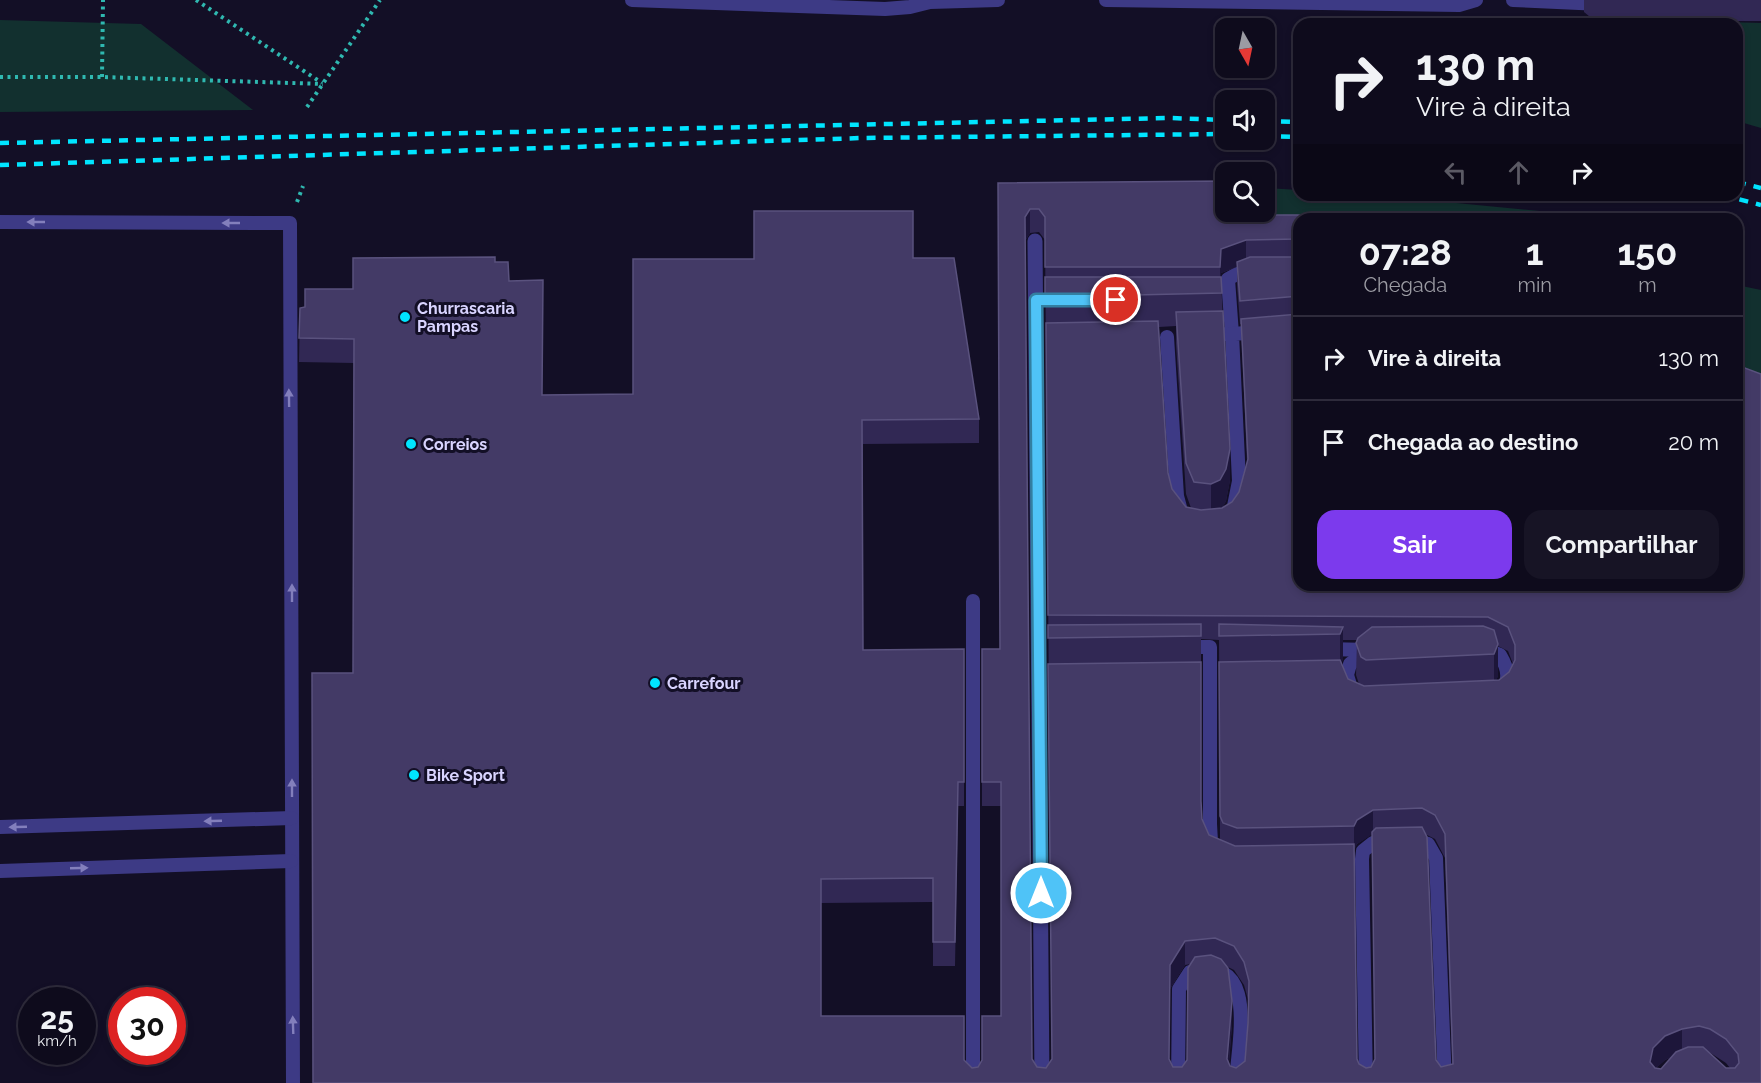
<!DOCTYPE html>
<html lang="pt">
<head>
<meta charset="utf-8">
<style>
	:root { --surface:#0e0b1c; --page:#171425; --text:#f1f3f6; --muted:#9b9ba3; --line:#2e2b3b; --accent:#7c3aed }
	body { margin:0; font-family:Raleway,sans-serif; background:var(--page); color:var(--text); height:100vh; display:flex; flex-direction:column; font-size:22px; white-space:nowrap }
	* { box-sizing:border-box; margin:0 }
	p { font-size:20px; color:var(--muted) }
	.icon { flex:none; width:33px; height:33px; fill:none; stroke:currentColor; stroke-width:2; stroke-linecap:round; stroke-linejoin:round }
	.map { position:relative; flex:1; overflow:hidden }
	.side { position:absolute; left:1293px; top:213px; width:450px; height:378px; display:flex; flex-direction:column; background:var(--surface); border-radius:18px; box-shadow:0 3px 9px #0003,0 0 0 2px var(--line) }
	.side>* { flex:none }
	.guide { position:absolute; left:1293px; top:18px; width:450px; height:183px; border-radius:18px; box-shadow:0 3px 9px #0003,0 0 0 2px var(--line); background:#0e0b1c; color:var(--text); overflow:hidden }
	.needle { width:39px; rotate:171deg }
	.buttons { position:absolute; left:1215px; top:18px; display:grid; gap:12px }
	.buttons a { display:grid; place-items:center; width:60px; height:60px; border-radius:12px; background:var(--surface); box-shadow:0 3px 9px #0003,0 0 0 2px var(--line); font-size:30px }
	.speed { position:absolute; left:18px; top:987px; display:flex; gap:12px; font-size:30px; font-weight:700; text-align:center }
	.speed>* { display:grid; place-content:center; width:78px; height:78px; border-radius:50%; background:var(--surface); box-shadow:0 3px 9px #0003,0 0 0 2px var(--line); line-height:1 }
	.speed small { font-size:15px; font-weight:400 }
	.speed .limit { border:9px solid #d22; background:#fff; color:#111 }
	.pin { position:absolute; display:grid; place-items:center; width:51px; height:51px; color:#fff; margin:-26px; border:3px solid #fff; border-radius:50%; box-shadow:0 2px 6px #0007 }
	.me { position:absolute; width:66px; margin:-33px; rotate:0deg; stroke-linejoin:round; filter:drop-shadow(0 0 4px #0008) }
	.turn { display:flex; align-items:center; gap:21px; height:126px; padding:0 24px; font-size:27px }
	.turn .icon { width:78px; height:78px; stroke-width:2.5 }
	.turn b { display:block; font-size:42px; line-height:51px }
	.lanes { display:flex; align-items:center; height:57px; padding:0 24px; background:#0003; justify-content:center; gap:30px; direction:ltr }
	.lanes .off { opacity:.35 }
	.eta { display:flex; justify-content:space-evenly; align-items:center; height:102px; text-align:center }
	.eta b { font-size:36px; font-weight:700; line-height:42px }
	.button { display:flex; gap:12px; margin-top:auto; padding:12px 24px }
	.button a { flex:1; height:69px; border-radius:18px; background:var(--accent); color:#fff; font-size:24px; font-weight:700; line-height:69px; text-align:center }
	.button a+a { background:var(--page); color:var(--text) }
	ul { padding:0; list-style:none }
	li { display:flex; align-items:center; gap:18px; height:84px; padding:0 24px; border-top:2px solid var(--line) }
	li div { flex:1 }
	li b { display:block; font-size:22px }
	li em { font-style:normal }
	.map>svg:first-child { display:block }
	.green { fill:#12302f }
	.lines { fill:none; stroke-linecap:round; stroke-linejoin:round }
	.path { stroke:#2fb8b0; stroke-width:4; stroke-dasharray:3 4.5; stroke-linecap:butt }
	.service { stroke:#3d3a85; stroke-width:14 }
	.minor { stroke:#3d3a85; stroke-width:15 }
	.rail { stroke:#00e5ff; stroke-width:4.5; stroke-dasharray:9 8; stroke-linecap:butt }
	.wall { fill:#312854; fill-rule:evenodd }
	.shaded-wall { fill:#1d163a }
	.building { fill:#433a66; stroke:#5a527e; stroke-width:1.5; fill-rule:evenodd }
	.oneway { fill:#837fbc }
	.route-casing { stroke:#337fa1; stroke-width:15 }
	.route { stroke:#4fc3f7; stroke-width:10 }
	.poi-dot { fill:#00e5ff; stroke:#130f26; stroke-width:2 }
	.labels { text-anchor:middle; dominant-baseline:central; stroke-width:6; stroke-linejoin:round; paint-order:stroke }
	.poi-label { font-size:16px; font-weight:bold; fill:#d9d4ff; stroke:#130f26; text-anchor:start }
</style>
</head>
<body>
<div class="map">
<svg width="1761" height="1083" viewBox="0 0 1761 1083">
	<rect width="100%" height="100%" fill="#130f26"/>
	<g class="green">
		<path d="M 0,20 L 141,24 L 253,110 L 0,112 Z"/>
		<path d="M 1658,20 L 1761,23 L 1761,128 L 1737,121 L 1737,24 L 1657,24 Z"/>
		<path d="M 1265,188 L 1299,190 L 1299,195 L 1384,196 L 1592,216 L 1598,219 L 1299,219 L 1299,260 L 1264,212 Z"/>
		<path d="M 1737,285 L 1761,290 L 1761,404 L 1737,394 Z"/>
	</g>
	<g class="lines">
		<g class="path">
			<path d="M 196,0 L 322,83"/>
			<path d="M 0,77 L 102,77 L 323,84"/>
			<path d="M 102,77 L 103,0"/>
			<path d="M 307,107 L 380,0"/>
			<path d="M 297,202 L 303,186"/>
		</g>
		<g class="service">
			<path d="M 632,0 L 885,9 L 910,7 L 930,2 L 998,0"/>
			<path d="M 1106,0 L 1459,5 L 1476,0"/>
			<path d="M 1513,0 L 1601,4"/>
			<path d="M 0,222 L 290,223 L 293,1083"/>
			<path d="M 1225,334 L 1232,334 L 1228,279 L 1237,274 L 1256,272"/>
			<path d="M 1167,337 L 1177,496 L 1181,511"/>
			<path d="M 1233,511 L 1239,481 L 1232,334 L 1260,332"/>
			<path d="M 1184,647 L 1210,647 L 1210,824 L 1211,842 L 1216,853"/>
			<path d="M 1326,649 L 1369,650"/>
			<path d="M 1485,649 L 1500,655 C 1509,670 1511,682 1498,695 L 1364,701 L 1353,695 L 1347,675 L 1350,664 L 1369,650 Z"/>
			<path d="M 0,827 L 292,818"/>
			<path d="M 1411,841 L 1428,844 L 1436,858 L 1445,1083"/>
			<path d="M 0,871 L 291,861"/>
			<path d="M 973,1083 L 973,601"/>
			<path d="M 1178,1083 L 1179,989 L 1190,972 C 1260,953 1238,1042 1236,1083"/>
			<path d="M 1366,1083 L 1362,859 L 1363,851 L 1373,843 L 1389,842"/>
		</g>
		<path class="minor" d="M 1035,241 L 1042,1083"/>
		<g class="rail">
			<path d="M 1264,121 L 1299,122"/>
			<path d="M 1264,136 L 1299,137"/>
			<path d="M 0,143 L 1170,118 L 1226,120"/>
			<path d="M 0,165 L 862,138 L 1226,134"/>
			<path d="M 1737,182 L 1761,188"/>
			<path d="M 1723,195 L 1761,205"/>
		</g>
	</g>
	<g class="wall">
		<path d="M 1584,0 L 1761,0 L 1761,21 L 1595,21 L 1584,12 Z"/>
		<path d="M 998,183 L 1226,212 L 1269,215 L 1299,219 L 1299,585 L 1737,585 L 1761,1083 L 313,1083 L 353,673 L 354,363 L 299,362 L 300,308 L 305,307 L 353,289 L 495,262 L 509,281 L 542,395 L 633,394 L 913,258 L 979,419 L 979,443 L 863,444 L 863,650 L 964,649 L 964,806 L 958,806 L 955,966 L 933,966 L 933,902 L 821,903 L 821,1016 L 964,1060 L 972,1068 L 978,1067 L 982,1060 L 1001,1016 L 1001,806 L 982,806 L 982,649 L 1000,649 ZM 1039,232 L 1045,240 L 1052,1059 L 1046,1068 L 1037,1067 L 1032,1059 L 1025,241 L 1030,233 ZM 1237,267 L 1237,285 L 1240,324 L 1241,324 L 1247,462 L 1239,492 L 1232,502 L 1222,508 L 1226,501 L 1230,480 L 1221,277 L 1221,273 ZM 1176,326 L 1176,344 L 1186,494 L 1191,508 L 1186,507 L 1172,489 L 1168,473 L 1159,327 ZM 1201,639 L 1219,640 L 1220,840 L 1209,835 L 1202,819 L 1201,801 ZM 1343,640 L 1357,640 L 1356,675 L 1359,684 L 1348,679 L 1341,663 L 1343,659 ZM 1498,646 L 1508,651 L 1513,664 L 1509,672 L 1499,680 L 1496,680 L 1498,676 ZM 1372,834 L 1375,1060 L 1371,1067 L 1366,1068 L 1359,1064 L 1357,1059 L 1354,850 L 1357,844 ZM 1425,834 L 1435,839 L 1445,858 L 1452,1064 L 1441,1067 L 1436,1060 ZM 1191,964 L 1187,1060 L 1182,1067 L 1173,1067 L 1169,1060 L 1170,989 L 1185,965 ZM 1226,966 L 1234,970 L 1244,985 L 1249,1003 L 1248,1023 L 1245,1061 L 1236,1068 L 1230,1066 L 1229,1063 L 1232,1025 ZM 1709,1052 L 1726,1063 L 1730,1068 L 1726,1068 ZM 1672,1057 L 1661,1069 L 1656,1068 L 1665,1060 Z"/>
	</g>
	<g class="shaded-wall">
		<path d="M 1030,209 L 1030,233 L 1025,241 L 1025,217 Z"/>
		<path d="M 1246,240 L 1246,263 L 1221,273 L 1220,291 L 1220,267 L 1221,249 Z"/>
		<path d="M 1230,449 L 1230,480 L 1226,501 L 1220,512 L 1211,516 L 1211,484 Z"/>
		<path d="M 1343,627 L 1343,659 L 1340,666 L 1340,634 Z"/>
		<path d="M 1498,644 L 1498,676 L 1494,686 L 1494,654 Z"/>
		<path d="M 1373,810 L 1373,834 L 1357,844 L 1354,850 L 1354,826 L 1357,820 Z"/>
		<path d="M 1185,941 L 1185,965 L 1170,989 L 1170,965 Z"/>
		<path d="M 1232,1001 L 1232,1025 L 1227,1083 L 1227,1059 Z"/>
		<path d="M 1682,1029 L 1682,1052 L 1665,1060 L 1653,1071 L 1650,1062 L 1653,1048 L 1665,1036 Z"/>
	</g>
	<g class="building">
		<path d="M 1226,181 L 1226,212 L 1264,212 L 1264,192 L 1268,192 L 1269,215 L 1305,215 L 1305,219 L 1299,219 L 1299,239 L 1246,240 L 1221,249 L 1220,267 L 1045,267 L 1045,217 L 1039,209 L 1030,209 L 1025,217 L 1032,1059 L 1037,1067 L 1046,1068 L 1052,1059 L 1048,664 L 1201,662 L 1201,801 L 1202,819 L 1209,835 L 1235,846 L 1354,844 L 1357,1059 L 1359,1064 L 1366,1068 L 1371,1067 L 1375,1059 L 1372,832 L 1376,828 L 1422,827 L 1427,837 L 1436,1060 L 1441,1067 L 1453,1064 L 1445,834 L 1435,815 L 1422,808 L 1373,810 L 1357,820 L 1354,826 L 1237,828 L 1223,823 L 1220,816 L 1219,662 L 1340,660 L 1348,679 L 1364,686 L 1499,680 L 1509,672 L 1515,660 L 1515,645 L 1508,627 L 1488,617 L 1048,615 L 1046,323 L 1158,321 L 1168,473 L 1172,489 L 1186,507 L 1201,510 L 1222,508 L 1232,502 L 1239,492 L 1248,459 L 1241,319 L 1299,314 L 1299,585 L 1737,585 L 1737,365 L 1761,374 L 1761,1083 L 313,1083 L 312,673 L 353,673 L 354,339 L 299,338 L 300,308 L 305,307 L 305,289 L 353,289 L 353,258 L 495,257 L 495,262 L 508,262 L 509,281 L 543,280 L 542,395 L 633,394 L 633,259 L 754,259 L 754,211 L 913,211 L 913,258 L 954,258 L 979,419 L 862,420 L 863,650 L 964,649 L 964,782 L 958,782 L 955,942 L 933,942 L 933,878 L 821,879 L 821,1016 L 964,1016 L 964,1060 L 972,1068 L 978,1067 L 982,1060 L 982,1016 L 1001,1016 L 1001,782 L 982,782 L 982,649 L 1000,649 L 998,183 ZM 1215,938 L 1234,946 L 1244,962 L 1249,981 L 1248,1023 L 1245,1061 L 1236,1068 L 1230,1066 L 1227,1059 L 1232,1001 L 1228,968 L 1221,959 L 1211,955 L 1195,957 L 1188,968 L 1187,1060 L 1182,1067 L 1173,1067 L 1169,1059 L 1170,965 L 1185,941 ZM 1699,1026 L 1710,1029 L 1726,1039 L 1738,1054 L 1739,1063 L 1735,1068 L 1726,1068 L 1703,1047 L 1688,1047 L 1676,1052 L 1661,1069 L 1655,1068 L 1650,1062 L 1653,1048 L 1665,1036 L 1682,1029 Z"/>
		<path d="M 1250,257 L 1299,257 L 1299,296 L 1240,301 L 1237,262 Z"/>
		<path d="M 1045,277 L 1221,277 L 1222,293 L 1045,297 Z"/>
		<path d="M 1223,311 L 1230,449 L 1226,469 L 1220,480 L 1211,484 L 1194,482 L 1186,463 L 1176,312 Z"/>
		<path d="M 1201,624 L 1201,636 L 1048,638 L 1048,625 Z"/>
		<path d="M 1219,624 L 1343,627 L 1340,634 L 1219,636 Z"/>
		<path d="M 1483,626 L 1494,630 L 1498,644 L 1494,654 L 1366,660 L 1361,657 L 1356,643 L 1358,638 L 1372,627 Z"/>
	</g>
	<defs><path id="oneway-solid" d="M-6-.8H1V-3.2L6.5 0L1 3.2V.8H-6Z" transform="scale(1.5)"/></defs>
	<g class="oneway">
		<use href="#oneway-solid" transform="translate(36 222) rotate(-180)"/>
		<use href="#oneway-solid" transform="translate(231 223) rotate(-180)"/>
		<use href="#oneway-solid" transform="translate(289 398) rotate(-91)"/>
		<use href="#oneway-solid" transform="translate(292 593) rotate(-90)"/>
		<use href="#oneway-solid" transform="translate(292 788) rotate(-90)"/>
		<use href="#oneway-solid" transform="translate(213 821) rotate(178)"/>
		<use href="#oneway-solid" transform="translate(18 827) rotate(178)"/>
		<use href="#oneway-solid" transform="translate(79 868) rotate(-2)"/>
		<use href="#oneway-solid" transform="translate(293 1025) rotate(-92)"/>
	</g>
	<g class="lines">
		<g class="route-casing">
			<path id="route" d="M 1041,893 L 1036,300 L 1116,300"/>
		</g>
		<use href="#route" class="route"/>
	</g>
	<g class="poi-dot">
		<circle cx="405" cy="317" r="6"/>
		<circle cx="411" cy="444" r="6"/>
		<circle cx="655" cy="683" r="6"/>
		<circle cx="414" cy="775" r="6"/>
	</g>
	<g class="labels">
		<g class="poi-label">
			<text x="417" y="308">Churrascaria<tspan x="417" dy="18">Pampas</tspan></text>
			<text x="423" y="444">Correios</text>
			<text x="667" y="683">Carrefour</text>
			<text x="426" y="775">Bike Sport</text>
		</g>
	</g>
</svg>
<div class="buttons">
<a><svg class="needle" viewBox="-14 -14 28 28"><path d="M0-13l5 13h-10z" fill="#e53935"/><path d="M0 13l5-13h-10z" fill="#9b9ba3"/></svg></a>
<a><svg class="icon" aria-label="sound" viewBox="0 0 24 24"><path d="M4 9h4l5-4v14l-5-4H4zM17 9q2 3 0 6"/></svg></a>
<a><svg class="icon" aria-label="search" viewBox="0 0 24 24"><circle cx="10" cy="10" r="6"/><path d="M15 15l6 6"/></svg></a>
</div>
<div class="speed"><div>25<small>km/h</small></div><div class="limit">30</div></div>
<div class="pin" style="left:1116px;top:300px;background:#d93025"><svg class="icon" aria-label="arrive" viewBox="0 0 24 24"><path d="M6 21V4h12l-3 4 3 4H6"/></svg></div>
<svg class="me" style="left:1041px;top:893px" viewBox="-20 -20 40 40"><circle r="17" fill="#4fc3f7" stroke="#fff" stroke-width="3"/><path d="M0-11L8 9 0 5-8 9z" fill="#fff"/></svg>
<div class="guide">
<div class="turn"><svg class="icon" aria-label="right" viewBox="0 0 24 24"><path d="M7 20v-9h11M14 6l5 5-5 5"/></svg><div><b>130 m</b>Vire à direita</div></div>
<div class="lanes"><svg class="icon off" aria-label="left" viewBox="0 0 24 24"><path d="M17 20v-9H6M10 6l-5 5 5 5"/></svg><svg class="icon off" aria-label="ahead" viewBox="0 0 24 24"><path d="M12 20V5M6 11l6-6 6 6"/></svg><svg class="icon" aria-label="right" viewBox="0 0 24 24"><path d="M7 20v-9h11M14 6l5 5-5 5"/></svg></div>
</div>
<section class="side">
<div class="eta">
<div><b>07:28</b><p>Chegada</p></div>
<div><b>1</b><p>min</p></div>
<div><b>150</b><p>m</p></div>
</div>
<ul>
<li><svg class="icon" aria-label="right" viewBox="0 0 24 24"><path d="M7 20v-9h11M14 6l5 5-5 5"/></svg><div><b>Vire à direita</b></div><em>130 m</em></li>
<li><svg class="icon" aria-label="arrive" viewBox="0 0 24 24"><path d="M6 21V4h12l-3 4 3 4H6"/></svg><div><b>Chegada ao destino</b></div><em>20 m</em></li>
</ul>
<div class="button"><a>Sair</a><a>Compartilhar</a></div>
</section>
</div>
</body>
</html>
